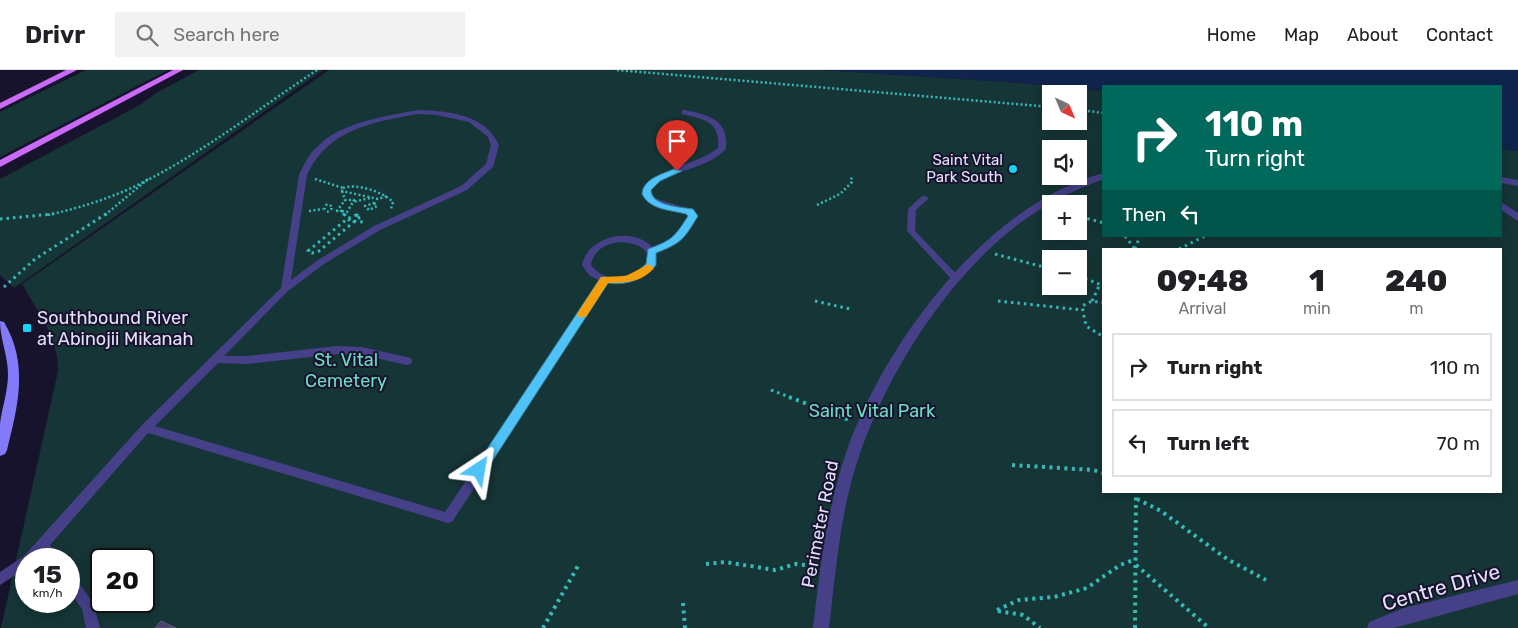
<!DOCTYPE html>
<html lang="en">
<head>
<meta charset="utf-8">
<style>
	:root { --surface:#fff; --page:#f2f2f2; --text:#202124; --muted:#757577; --line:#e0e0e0 }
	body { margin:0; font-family:Rubik,sans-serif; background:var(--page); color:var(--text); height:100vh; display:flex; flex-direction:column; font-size:19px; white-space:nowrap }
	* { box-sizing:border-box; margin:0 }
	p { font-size:16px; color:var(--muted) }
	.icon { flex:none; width:28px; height:28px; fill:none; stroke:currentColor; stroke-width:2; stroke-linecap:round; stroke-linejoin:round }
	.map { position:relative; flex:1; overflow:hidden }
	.sheet { position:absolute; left:1102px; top:178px; width:400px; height:245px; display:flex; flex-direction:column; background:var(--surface); border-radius:0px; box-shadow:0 2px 12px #0003 }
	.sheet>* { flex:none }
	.top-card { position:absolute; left:1102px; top:15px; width:400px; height:152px; border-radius:0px; box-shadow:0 2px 12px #0003; background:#00695c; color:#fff; overflow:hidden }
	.needle { width:32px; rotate:136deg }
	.tools { position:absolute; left:1042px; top:15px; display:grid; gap:10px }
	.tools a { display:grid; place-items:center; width:45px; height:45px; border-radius:0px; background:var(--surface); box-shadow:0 2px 12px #0003; font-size:25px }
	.speed { position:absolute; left:15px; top:478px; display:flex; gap:10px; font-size:25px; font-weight:700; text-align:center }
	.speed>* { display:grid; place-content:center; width:65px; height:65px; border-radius:50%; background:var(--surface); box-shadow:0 2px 12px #0003; line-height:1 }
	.speed small { font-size:12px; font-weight:400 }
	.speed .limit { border:2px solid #111; border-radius:8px; background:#fff; color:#111 }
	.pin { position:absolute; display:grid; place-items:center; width:42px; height:42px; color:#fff; margin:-51px -21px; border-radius:50% 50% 50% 0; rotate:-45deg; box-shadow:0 0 5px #0007 }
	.pin .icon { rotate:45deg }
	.me { position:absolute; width:55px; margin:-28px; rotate:33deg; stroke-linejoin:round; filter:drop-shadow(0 0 4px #0008) }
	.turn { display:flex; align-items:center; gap:18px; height:105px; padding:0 20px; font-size:22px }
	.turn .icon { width:65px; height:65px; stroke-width:2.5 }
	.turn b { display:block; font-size:35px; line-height:42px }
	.then { display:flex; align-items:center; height:48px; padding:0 20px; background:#0003; gap:10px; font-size:19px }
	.eta { display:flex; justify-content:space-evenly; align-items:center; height:85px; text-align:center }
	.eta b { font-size:30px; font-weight:800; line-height:35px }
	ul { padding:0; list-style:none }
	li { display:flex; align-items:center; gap:15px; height:68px; margin:0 10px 8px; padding:0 10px; border:2px solid var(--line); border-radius:0px }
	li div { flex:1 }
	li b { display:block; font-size:19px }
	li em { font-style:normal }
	header { display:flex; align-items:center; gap:30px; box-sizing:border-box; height:70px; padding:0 25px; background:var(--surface); border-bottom:1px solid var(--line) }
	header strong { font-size:24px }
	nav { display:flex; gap:28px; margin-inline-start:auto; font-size:18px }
	.search { width:350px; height:45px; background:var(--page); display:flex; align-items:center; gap:12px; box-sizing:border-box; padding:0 18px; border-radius:0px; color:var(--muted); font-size:19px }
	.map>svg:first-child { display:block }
	.green { fill:#163536; fill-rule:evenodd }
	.water { fill:#10244e }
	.building { fill:#4a406a; stroke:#625981 }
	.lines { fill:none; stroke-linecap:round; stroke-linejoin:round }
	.path-far2 { stroke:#36bab8; stroke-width:2.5; stroke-dasharray:2 2.5; stroke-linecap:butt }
	.path-far1 { stroke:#36bab8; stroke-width:3; stroke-dasharray:2.5 4; stroke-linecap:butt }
	.path { stroke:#36bab8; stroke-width:4; stroke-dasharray:3 4.5; stroke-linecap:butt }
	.lane { fill:#464089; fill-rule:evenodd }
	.street { fill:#464089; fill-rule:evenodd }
	.secondary { fill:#837afa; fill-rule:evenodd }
	.primary { fill:#ca6af9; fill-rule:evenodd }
	.route { fill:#4fc3f7; stroke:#337fa1 }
	.slow { fill:#f59e0b }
	.poi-dot { fill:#13d5f6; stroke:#18132c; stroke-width:2 }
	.labels { text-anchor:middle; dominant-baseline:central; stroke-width:4; stroke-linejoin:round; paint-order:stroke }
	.far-poi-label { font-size:15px; fill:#e4dffe; stroke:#18132c; text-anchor:end }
	.poi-label { font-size:18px; fill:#e4dffe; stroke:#18132c; text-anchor:start }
	.park-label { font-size:18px; fill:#6cddc6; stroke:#18132c }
	.street-label { font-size:18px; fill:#e4dffe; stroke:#18132c }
	.near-street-label { font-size:21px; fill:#e4dffe; stroke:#18132c }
</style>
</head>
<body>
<header>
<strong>Drivr</strong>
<div class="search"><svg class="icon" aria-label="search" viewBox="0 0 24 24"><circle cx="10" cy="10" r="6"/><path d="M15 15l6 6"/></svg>Search here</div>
<nav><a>Home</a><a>Map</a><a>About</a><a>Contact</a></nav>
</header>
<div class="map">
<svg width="1518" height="558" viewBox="0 0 1518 558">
	<rect width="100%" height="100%" fill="#18132c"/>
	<g class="green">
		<path d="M 86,0 L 168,0 L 0,87 L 0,42 Z"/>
		<path d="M 199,0 L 323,0 L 14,218 L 0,205 L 0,109 L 140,35 L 156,23 Z"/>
		<path d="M 329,0 L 823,0 L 1020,13 L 1104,21 L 1104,166 L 1501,166 L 1501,79 L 1518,81 L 1518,558 L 1,558 L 58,301 C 59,268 38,242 22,214 ZM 1051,24 L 1079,24 L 1079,51 L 1051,51 ZM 1051,79 L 1079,79 L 1079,106 L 1051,106 ZM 1051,134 L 1079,134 L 1079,161 L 1051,161 ZM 1104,179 L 1501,179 L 1501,421 L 1104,421 ZM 1051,189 L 1079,189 L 1079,216 L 1051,216 ZM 26,489 L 69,489 L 69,531 L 26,531 ZM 101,489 L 144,489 L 144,531 L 101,531 Z"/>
	</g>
	<path class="water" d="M 823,0 L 1518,0 L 1518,81 L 1501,79 L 1501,16 L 1104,16 L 1104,21 L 1020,13 Z"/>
	<path class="building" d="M 161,551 L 176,558 L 155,558 Z"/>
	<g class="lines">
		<g class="path-far2">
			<path d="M 617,0 L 1051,37"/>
			<path d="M 1079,40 L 1104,43"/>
			<path d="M 315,109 L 343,118 L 342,121 L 378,129 L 387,126"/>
			<path d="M 343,118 C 357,113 383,122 393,132 L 391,139"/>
			<path d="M 342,121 L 345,130 L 354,130 L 353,132 L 370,128"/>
			<path d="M 374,133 L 377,136 L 369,140 L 365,136 Z"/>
			<circle cx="328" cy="138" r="3.5"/>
			<path d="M 817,135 L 840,124 L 852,112 L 851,106"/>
			<path d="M 309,141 L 323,139"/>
			<path d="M 342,141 L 337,141 L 345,130"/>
			<path d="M 48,145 C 75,139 101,131 127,120 C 195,89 255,41 317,0"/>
			<path d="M 105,145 L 148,109"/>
			<path d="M 344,145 L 342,141 L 347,142 L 353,132"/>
			<path d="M 355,145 L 358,145"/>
		</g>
		<g class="path-far1">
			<path d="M 344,144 L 350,151 L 363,152"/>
			<path d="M 356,145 L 361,146 L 319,181 L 312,183 L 308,181 L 347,149 Z"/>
			<path d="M 1081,147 L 1104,153"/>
			<path d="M 0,149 L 53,144"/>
			<path d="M 1125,166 L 1135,179"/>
			<path d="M 1135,179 L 1140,166"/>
			<path d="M 1179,179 L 1205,166"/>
			<path d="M 995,184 L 1051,199"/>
			<path d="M 1079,206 L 1104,216"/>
			<path d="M 4,217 L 35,189 L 106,144"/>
			<path d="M 815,231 L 850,239"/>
			<path d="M 998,231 L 1082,240"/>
			<path d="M 1092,231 L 1100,214"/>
			<path d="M 1104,233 L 1092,231 L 1082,236 L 1086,256 L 1104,267"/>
			<path d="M 771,320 L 792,328"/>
		</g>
		<g class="path">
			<path d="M 789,327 L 852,351"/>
			<path d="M 1012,395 L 1093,400 L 1104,403"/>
			<path d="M 1137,429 L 1161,441 L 1227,489 L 1266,510"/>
			<path d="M 706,494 L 725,492 L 775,500 L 796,494 L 813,496"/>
			<path d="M 1136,495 L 1209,558"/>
			<path d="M 683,533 L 685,558"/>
			<path d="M 997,540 L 1019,530 L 1054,527 L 1087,518 L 1120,495 L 1136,489"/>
			<path d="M 998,541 L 1023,545 L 1040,558"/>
			<path d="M 543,558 L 578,496"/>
			<path d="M 1135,558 L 1136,421"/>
		</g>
		<g class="lane">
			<path d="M 418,40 C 448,41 485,44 499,75 L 493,97 L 467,120 L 380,160 L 324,194 L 288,221 L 224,286 L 247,286 L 337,276 L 362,277 L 411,288 L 412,291 L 411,294 L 407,295 L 362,285 L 337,284 L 247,294 L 218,293 L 155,356 L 445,442 L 600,211 L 589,205 L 582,195 C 588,166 632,156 652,177 L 671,170 L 689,146 L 686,144 L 647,132 L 643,119 C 662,96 695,96 718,78 C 721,52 704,49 682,44 L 682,40 C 688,40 693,42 698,43 C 719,49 728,57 726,79 C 705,101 672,98 651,119 L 654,128 L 692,140 L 697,146 L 677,174 L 655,182 L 657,188 C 648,207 629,217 608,213 L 452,452 L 448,453 L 148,363 L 50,475 L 60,489 L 46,489 L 42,484 L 37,489 L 26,489 L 26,498 L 0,515 L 0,502 L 24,486 L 142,355 L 281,218 L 299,105 C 304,94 309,84 318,76 C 341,52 387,46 418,40 ZM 418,44 L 437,45 L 469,52 L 488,67 L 491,75 L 486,94 L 461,116 L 374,156 L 318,190 L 291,210 L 307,105 C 328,59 373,52 418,44 ZM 618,172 C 631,173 644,174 649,188 C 637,210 607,216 591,195 C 594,180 604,175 618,172 Z"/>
			<path d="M 922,126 L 925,126 L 929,128 L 916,140 L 915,161 L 959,207 L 961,209 L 959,211 L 953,211 L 907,161 L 908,139 Z"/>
			<path d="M 69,504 L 74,506 L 93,533 L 100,558 L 86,558 L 82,539 L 69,520 Z"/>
		</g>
		<g class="street">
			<path d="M 1104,103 L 1104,109 C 1071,121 1039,137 1011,160 C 939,218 877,319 852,409 C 839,457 835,508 829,558 L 813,558 C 820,498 827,437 847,380 C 885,272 988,133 1104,103 Z"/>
			<path d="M 1501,107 L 1518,110 L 1518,116 L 1501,113 Z"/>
			<path d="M 1501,132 L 1518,143 L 1518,151 L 1501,140 Z"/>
			<path d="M 1518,510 L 1518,524 L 1394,558 L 1367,558 L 1369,552 L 1404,538 Z"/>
		</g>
		<path class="secondary" d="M 0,251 L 4,252 C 29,294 18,336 7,380 L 5,384 L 0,386 C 0,375 0,364 0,354 C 2,337 8,322 8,304 C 8,286 0,269 0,251 Z"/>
		<g class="primary">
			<path d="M 66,0 L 77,0 L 0,39 L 0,33 Z"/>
			<path d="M 173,0 L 183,0 L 0,97 L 0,90 Z"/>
		</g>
	</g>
	<path class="route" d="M 674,99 L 682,101 L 660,111 L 651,120 C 651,136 681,137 693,139 L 698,146 C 684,169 682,173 656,183 L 656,195 C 645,209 626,216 608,213 L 484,404 L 475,404 L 473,400 L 475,397 L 601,207 L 616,208 L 634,204 L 646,194 L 648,179 C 672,170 674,168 688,146 L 686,144 C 670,140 650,140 642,124 C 643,109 662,104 674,99 Z"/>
	<path class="slow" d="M 649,194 L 654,198 C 642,212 626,213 608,213 L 586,247 L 578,247 L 577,244 L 601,207 L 626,206 Z"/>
	<g class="poi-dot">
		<circle cx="1013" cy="99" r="5"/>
		<rect x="22" y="253" width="10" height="10" rx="2.5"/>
	</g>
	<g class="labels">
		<g class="far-poi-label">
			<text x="1003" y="90">Saint Vital<tspan x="1003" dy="17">Park South</tspan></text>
		</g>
		<g class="poi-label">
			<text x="37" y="248">Southbound River<tspan x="37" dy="21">at Abinojii Mikanah</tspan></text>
		</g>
		<g class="park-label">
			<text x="346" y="290">St. Vital<tspan x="346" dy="21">Cemetery</tspan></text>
			<text x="872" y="341">Saint Vital Park</text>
		</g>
		<g class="street-label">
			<text transform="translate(820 454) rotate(-79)">Perimeter Road</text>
		</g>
		<g class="near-street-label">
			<text transform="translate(1441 517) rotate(-16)">Centre Drive</text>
		</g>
	</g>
</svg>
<div class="tools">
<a><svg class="needle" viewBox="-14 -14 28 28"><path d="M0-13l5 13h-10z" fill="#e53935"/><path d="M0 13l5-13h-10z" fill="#757577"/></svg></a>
<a><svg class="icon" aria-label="sound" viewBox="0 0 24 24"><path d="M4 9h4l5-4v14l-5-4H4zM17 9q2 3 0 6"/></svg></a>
<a>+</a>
<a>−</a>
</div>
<div class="speed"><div>15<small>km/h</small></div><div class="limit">20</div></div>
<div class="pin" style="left:677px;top:101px;background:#d93025"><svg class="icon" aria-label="arrive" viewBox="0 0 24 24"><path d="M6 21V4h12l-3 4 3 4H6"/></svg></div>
<svg class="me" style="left:479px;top:400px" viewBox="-20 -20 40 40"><path d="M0-17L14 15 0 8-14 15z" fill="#4fc3f7" stroke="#fff" stroke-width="4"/></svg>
<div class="top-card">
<div class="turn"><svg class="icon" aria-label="right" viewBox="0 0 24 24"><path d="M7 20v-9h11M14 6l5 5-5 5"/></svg><div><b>110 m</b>Turn right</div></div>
<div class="then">Then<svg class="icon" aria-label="left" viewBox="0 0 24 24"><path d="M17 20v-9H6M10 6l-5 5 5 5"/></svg></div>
</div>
<section class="sheet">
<div class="eta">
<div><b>09:48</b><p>Arrival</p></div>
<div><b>1</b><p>min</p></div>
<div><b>240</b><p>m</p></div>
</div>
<ul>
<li><svg class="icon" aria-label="right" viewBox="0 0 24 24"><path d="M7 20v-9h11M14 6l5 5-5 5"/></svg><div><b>Turn right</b></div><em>110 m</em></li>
<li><svg class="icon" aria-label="left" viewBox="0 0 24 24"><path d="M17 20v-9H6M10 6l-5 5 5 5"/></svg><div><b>Turn left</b></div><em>70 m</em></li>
</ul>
</section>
</div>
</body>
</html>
